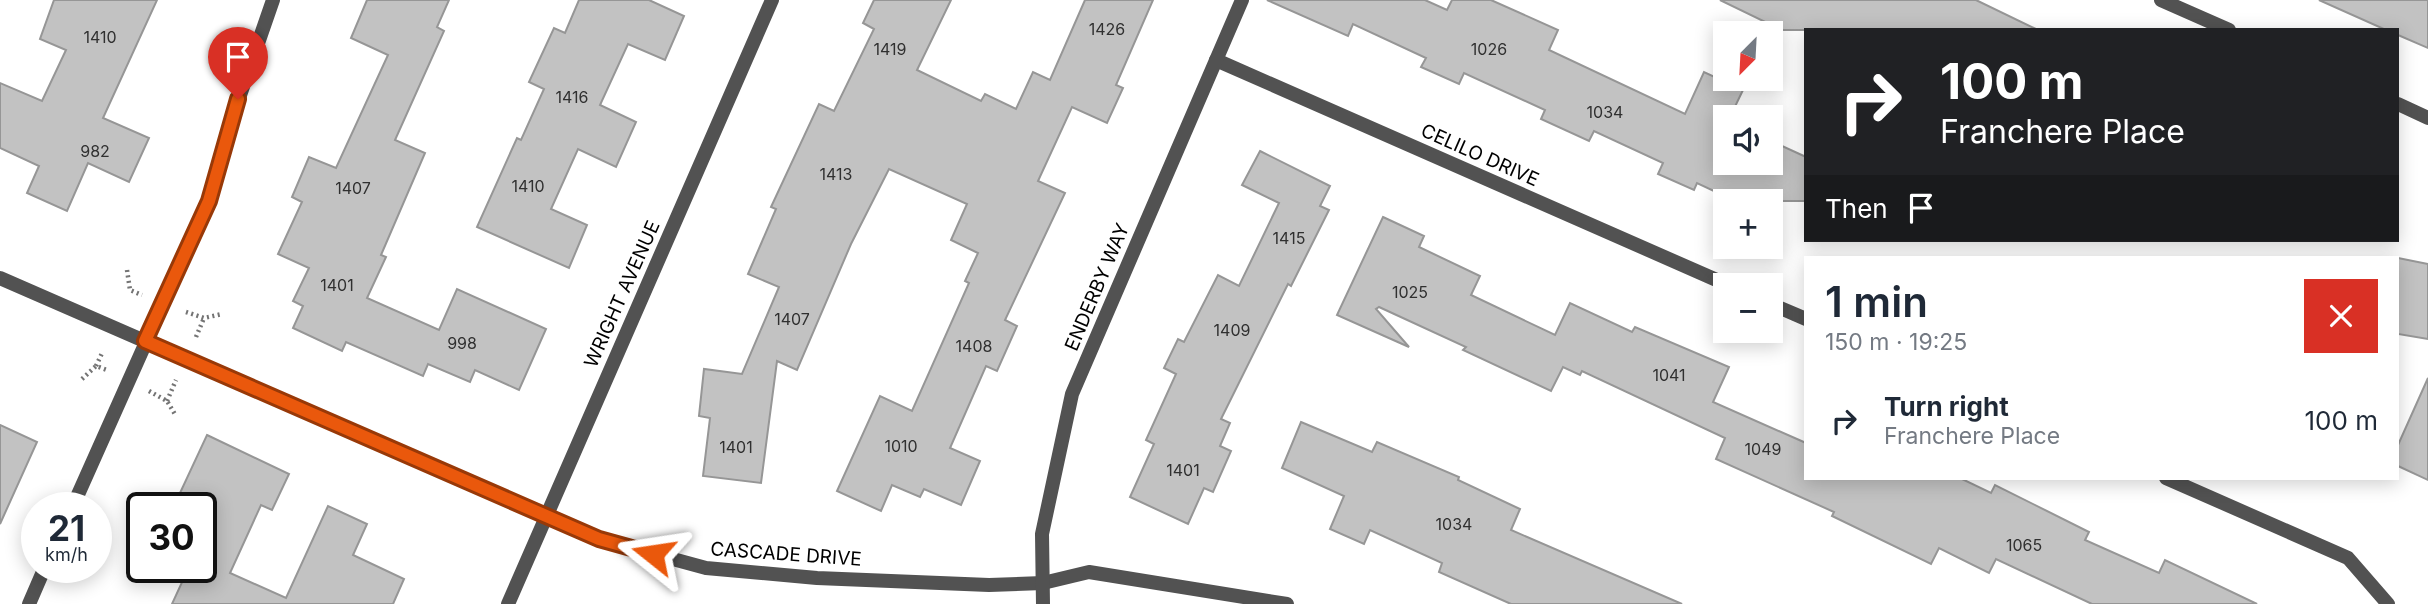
<!DOCTYPE html>
<html lang="en">
<head>
<meta charset="utf-8">
<style>
	:root { --surface:#fff; --page:#f2f2f3; --text:#1f2937; --muted:#747a83 }
	body { margin:0; font-family:Inter,sans-serif; background:var(--page); color:var(--text); height:100vh; display:flex; flex-direction:column; font-size:26px; white-space:nowrap }
	* { box-sizing:border-box; margin:0 }
	p { font-size:23px; color:var(--muted) }
	.icon { flex:none; width:38px; height:38px; fill:none; stroke:currentColor; stroke-width:2; stroke-linecap:round; stroke-linejoin:round }
	.map { position:relative; flex:1; overflow:hidden }
	.drawer { position:absolute; left:1804px; top:256px; width:595px; height:224px; display:flex; flex-direction:column; background:var(--surface); border-radius:0px; box-shadow:0 4px 18px #0003 }
	.drawer>* { flex:none }
	.top-card { position:absolute; left:1804px; top:28px; width:595px; height:214px; border-radius:0px; box-shadow:0 4px 18px #0003; background:#202124; color:#fff; overflow:hidden }
	.needle { width:46px; rotate:204deg }
	.buttons { position:absolute; left:1713px; top:21px; display:grid; gap:14px }
	.buttons a { display:grid; place-items:center; width:70px; height:70px; border-radius:0px; background:var(--surface); box-shadow:0 4px 18px #0003; font-size:35px }
	.speed { position:absolute; left:21px; top:492px; display:flex; gap:14px; font-size:35px; font-weight:700; text-align:center }
	.speed>* { display:grid; place-content:center; width:91px; height:91px; border-radius:50%; background:var(--surface); box-shadow:0 4px 18px #0003; line-height:1 }
	.speed small { font-size:18px; font-weight:400 }
	.speed .limit { border:4px solid #111; border-radius:10px; background:#fff; color:#111 }
	.pin { position:absolute; display:grid; place-items:center; width:60px; height:60px; color:#fff; margin:-72px -30px; border-radius:50% 50% 50% 0; rotate:-45deg; box-shadow:0 0 7px #0007 }
	.pin .icon { rotate:45deg }
	.me { position:absolute; width:77px; margin:-38px; rotate:285deg; stroke-linejoin:round; filter:drop-shadow(0 0 5px #0008) }
	.turn { display:flex; align-items:center; gap:24px; height:147px; padding:0 21px; font-size:32px }
	.turn .icon { width:91px; height:91px; stroke-width:2.5 }
	.turn b { display:block; font-size:49px; line-height:60px }
	.then { display:flex; align-items:center; height:66px; padding:0 21px; background:#0003; gap:14px; font-size:26px }
	.round { display:grid; place-items:center; flex:none; width:74px; height:74px; border-radius:0px; background:var(--page) }
	.head { display:flex; align-items:center; justify-content:space-between; height:119px; padding:0 21px }
	h1 { font-size:42px; font-weight:600; line-height:52px }
	ul { padding:0; list-style:none }
	li { display:flex; align-items:center; gap:21px; height:91px; padding:0 21px }
	li div { flex:1 }
	li b { display:block; font-size:26px }
	li em { font-style:normal }
	.map>svg:first-child { display:block }
	.building { fill:#c2c2c2; stroke:#969696; stroke-width:2 }
	.lines { fill:none; stroke-linecap:round; stroke-linejoin:round }
	.path { stroke:#747474; stroke-width:4.5; stroke-dasharray:2 3.5; stroke-linecap:butt }
	.minor { stroke:#525252; stroke-width:14 }
	.tertiary { stroke:#525252; stroke-width:14 }
	.route-casing { stroke:#983908; stroke-width:18 }
	.route { stroke:#ea580c; stroke-width:12 }
	.labels { text-anchor:middle; dominant-baseline:central; stroke-width:7; stroke-linejoin:round; paint-order:stroke }
	.number-label { font-size:16px; fill:#303030 }
	.street-label { font-size:19px; fill:#000; stroke:#fff }
</style>
</head>
<body>
<div class="map">
<svg width="2428" height="604" viewBox="0 0 2428 604">
	<rect width="100%" height="100%" fill="#fff"/>
	<g class="building">
		<path d="M 54,0 L 157,0 L 103,118 L 149,138 L 129,182 L 88,163 L 67,211 L 27,193 L 39,166 L 0,148 L 0,83 L 42,101 L 66,50 L 40,39 Z"/>
		<path d="M 367,0 L 449,0 L 437,27 L 444,31 L 395,140 L 425,153 L 381,255 L 386,257 L 367,298 L 439,330 L 457,289 L 546,329 L 519,390 L 475,370 L 470,382 L 428,364 L 423,376 L 346,342 L 342,351 L 293,328 L 303,306 L 293,301 L 309,268 L 278,254 L 302,202 L 292,197 L 309,157 L 336,168 L 388,55 L 351,38 Z"/>
		<path d="M 579,0 L 649,0 L 684,16 L 665,60 L 628,44 L 600,105 L 636,122 L 616,167 L 578,149 L 551,209 L 587,225 L 569,268 L 477,227 L 517,138 L 521,140 L 544,89 L 529,82 L 554,28 L 565,33 Z"/>
		<path d="M 874,0 L 951,0 L 917,70 L 981,101 L 985,94 L 1016,109 L 1033,72 L 1050,80 L 1085,0 L 1153,0 L 1116,85 L 1123,88 L 1107,123 L 1072,107 L 1038,181 L 1065,193 L 1005,320 L 1017,326 L 997,371 L 986,366 L 950,448 L 980,461 L 961,505 L 924,489 L 920,497 L 892,485 L 881,511 L 837,491 L 880,396 L 912,411 L 969,283 L 965,281 L 978,253 L 951,240 L 967,204 L 889,169 L 851,244 L 797,370 L 777,361 L 761,483 L 703,476 L 710,418 L 699,416 L 704,369 L 742,374 L 779,287 L 748,274 L 776,209 L 771,207 L 819,104 L 834,111 L 874,29 L 863,23 Z"/>
		<path d="M 1267,0 L 1425,0 L 1447,10 L 1452,0 L 1491,0 L 1558,30 L 1549,50 L 1685,114 L 1704,72 L 1743,90 L 1730,117 L 1726,117 L 1726,163 L 1771,163 L 1771,141 L 1806,157 L 1806,201 L 1752,201 L 1731,192 L 1729,198 L 1697,183 L 1694,190 L 1658,174 L 1663,163 L 1594,131 L 1589,141 L 1541,119 L 1545,110 L 1464,73 L 1459,84 L 1421,67 L 1426,58 L 1353,24 L 1348,36 Z"/>
		<path d="M 1720,0 L 1976,0 L 2038,30 L 1782,30 Z"/>
		<path d="M 2319,0 L 2428,0 L 2428,48 L 2398,35 L 2398,30 L 2386,30 Z"/>
		<path d="M 1260,151 L 1330,186 L 1320,206 L 1329,210 L 1291,286 L 1288,284 L 1221,419 L 1230,423 L 1220,446 L 1231,451 L 1213,492 L 1204,488 L 1188,524 L 1130,497 L 1154,444 L 1146,440 L 1176,374 L 1164,368 L 1178,339 L 1184,342 L 1218,275 L 1239,286 L 1279,203 L 1242,185 Z"/>
		<path d="M 1383,217 L 1424,236 L 1419,247 L 1480,276 L 1471,295 L 1555,335 L 1570,303 L 1632,332 L 1635,327 L 1729,367 L 1713,402 L 1806,443 L 1806,478 L 1960,478 L 1991,493 L 1995,485 L 2089,532 L 2085,540 L 2159,573 L 2165,560 L 2257,604 L 2092,604 L 1996,559 L 1989,573 L 1939,548 L 1931,564 L 1832,516 L 1834,512 L 1716,459 L 1725,438 L 1582,371 L 1580,375 L 1563,367 L 1551,391 L 1463,350 L 1466,347 L 1379,307 L 1376,309 L 1409,347 L 1337,315 Z"/>
		<path d="M 2398,258 L 2428,264 L 2428,339 L 2398,334 Z"/>
		<path d="M 2428,378 L 2428,480 L 2398,466 L 2398,445 Z"/>
		<path d="M 1301,422 L 1372,452 L 1377,442 L 1459,477 L 1458,480 L 1520,509 L 1511,530 L 1682,604 L 1511,604 L 1439,572 L 1442,563 L 1370,530 L 1364,544 L 1330,529 L 1344,496 L 1282,468 Z"/>
		<path d="M 0,425 L 37,442 L 0,524 Z"/>
		<path d="M 207,435 L 289,474 L 272,510 L 261,505 L 230,573 L 286,598 L 328,506 L 367,524 L 353,555 L 404,579 L 393,604 L 172,604 L 189,567 L 201,567 L 201,508 L 173,508 Z"/>
	</g>
	<g class="lines">
		<g class="path">
			<path d="M 127,270 L 130,290 L 142,295"/>
			<path d="M 186,312 L 204,318 L 222,314"/>
			<path d="M 196,337 L 204,318"/>
			<path d="M 96,366 L 103,351"/>
			<path d="M 82,379 L 96,366 L 107,370"/>
			<path d="M 149,391 L 167,401 L 176,416"/>
			<path d="M 167,401 L 176,380"/>
		</g>
		<g class="minor">
			<path d="M 2161,0 L 2229,30"/>
			<path d="M 1216,60 L 1728,285"/>
			<path d="M 2398,104 L 2428,118"/>
			<path d="M 0,278 L 599,539 L 706,568 L 817,578 L 989,585 L 1043,583 L 1089,572 L 1287,604"/>
			<path d="M 1771,304 L 1806,319"/>
			<path d="M 2166,478 L 2348,558 L 2388,604"/>
			<path d="M 72,508 L 209,201 L 230,124 L 273,0"/>
			<path d="M 29,604 L 45,567"/>
			<path d="M 1043,604 L 1042,534 L 1072,394 L 1242,0"/>
		</g>
		<path class="tertiary" d="M 508,604 L 772,0"/>
	</g>
	<g class="lines">
		<g class="route-casing">
			<path id="route" d="M 238,99 L 209,201 L 145,341 L 599,539 L 653,554"/>
		</g>
		<use href="#route" class="route"/>
	</g>
	<g class="labels">
		<g class="number-label">
			<text x="1107" y="29">1426</text>
			<text x="100" y="37">1410</text>
			<text x="890" y="49">1419</text>
			<text x="1489" y="49">1026</text>
			<text x="572" y="97">1416</text>
			<text x="1605" y="112">1034</text>
			<text x="95" y="151">982</text>
			<text x="836" y="174">1413</text>
			<text x="528" y="186">1410</text>
			<text x="353" y="188">1407</text>
			<text x="1289" y="238">1415</text>
			<text x="337" y="285">1401</text>
			<text x="1410" y="292">1025</text>
			<text x="792" y="319">1407</text>
			<text x="1232" y="330">1409</text>
			<text x="462" y="343">998</text>
			<text x="974" y="346">1408</text>
			<text x="1669" y="375">1041</text>
			<text x="901" y="446">1010</text>
			<text x="736" y="447">1401</text>
			<text x="1763" y="449">1049</text>
			<text x="1183" y="470">1401</text>
			<text x="1454" y="524">1034</text>
			<text x="2024" y="545">1065</text>
		</g>
		<g class="street-label">
			<text transform="translate(1480 155) rotate(24)">CELILO DRIVE</text>
			<text transform="translate(1097 287) rotate(-67)">ENDERBY WAY</text>
			<text transform="translate(622 294) rotate(-66)">WRIGHT AVENUE</text>
			<text transform="translate(786 554) rotate(4)">CASCADE DRIVE</text>
		</g>
	</g>
</svg>
<div class="buttons">
<a><svg class="needle" viewBox="-14 -14 28 28"><path d="M0-13l5 13h-10z" fill="#e53935"/><path d="M0 13l5-13h-10z" fill="#747a83"/></svg></a>
<a><svg class="icon" aria-label="sound" viewBox="0 0 24 24"><path d="M4 9h4l5-4v14l-5-4H4zM17 9q2 3 0 6"/></svg></a>
<a>+</a>
<a>−</a>
</div>
<div class="speed"><div>21<small>km/h</small></div><div class="limit">30</div></div>
<div class="pin" style="left:238px;top:99px;background:#d93025"><svg class="icon" aria-label="arrive" viewBox="0 0 24 24"><path d="M6 21V4h12l-3 4 3 4H6"/></svg></div>
<svg class="me" style="left:653px;top:554px" viewBox="-20 -20 40 40"><path d="M0-17L14 15 0 8-14 15z" fill="#ea580c" stroke="#fff" stroke-width="4"/></svg>
<div class="top-card">
<div class="turn"><svg class="icon" aria-label="right" viewBox="0 0 24 24"><path d="M7 20v-9h11M14 6l5 5-5 5"/></svg><div><b>100 m</b>Franchere Place</div></div>
<div class="then">Then<svg class="icon" aria-label="arrive" viewBox="0 0 24 24"><path d="M6 21V4h12l-3 4 3 4H6"/></svg></div>
</div>
<section class="drawer">
<div class="head"><div><h1>1 min</h1><p>150 m · 19:25</p></div><a class="round" style="background:#d93025;color:#fff"><svg class="icon" aria-label="close" viewBox="0 0 24 24"><path d="M6 6l12 12M18 6L6 18"/></svg></a></div>
<ul>
<li><svg class="icon" aria-label="right" viewBox="0 0 24 24"><path d="M7 20v-9h11M14 6l5 5-5 5"/></svg><div><b>Turn right</b><p>Franchere Place</p></div><em>100 m</em></li>
</ul>
</section>
</div>
</body>
</html>
